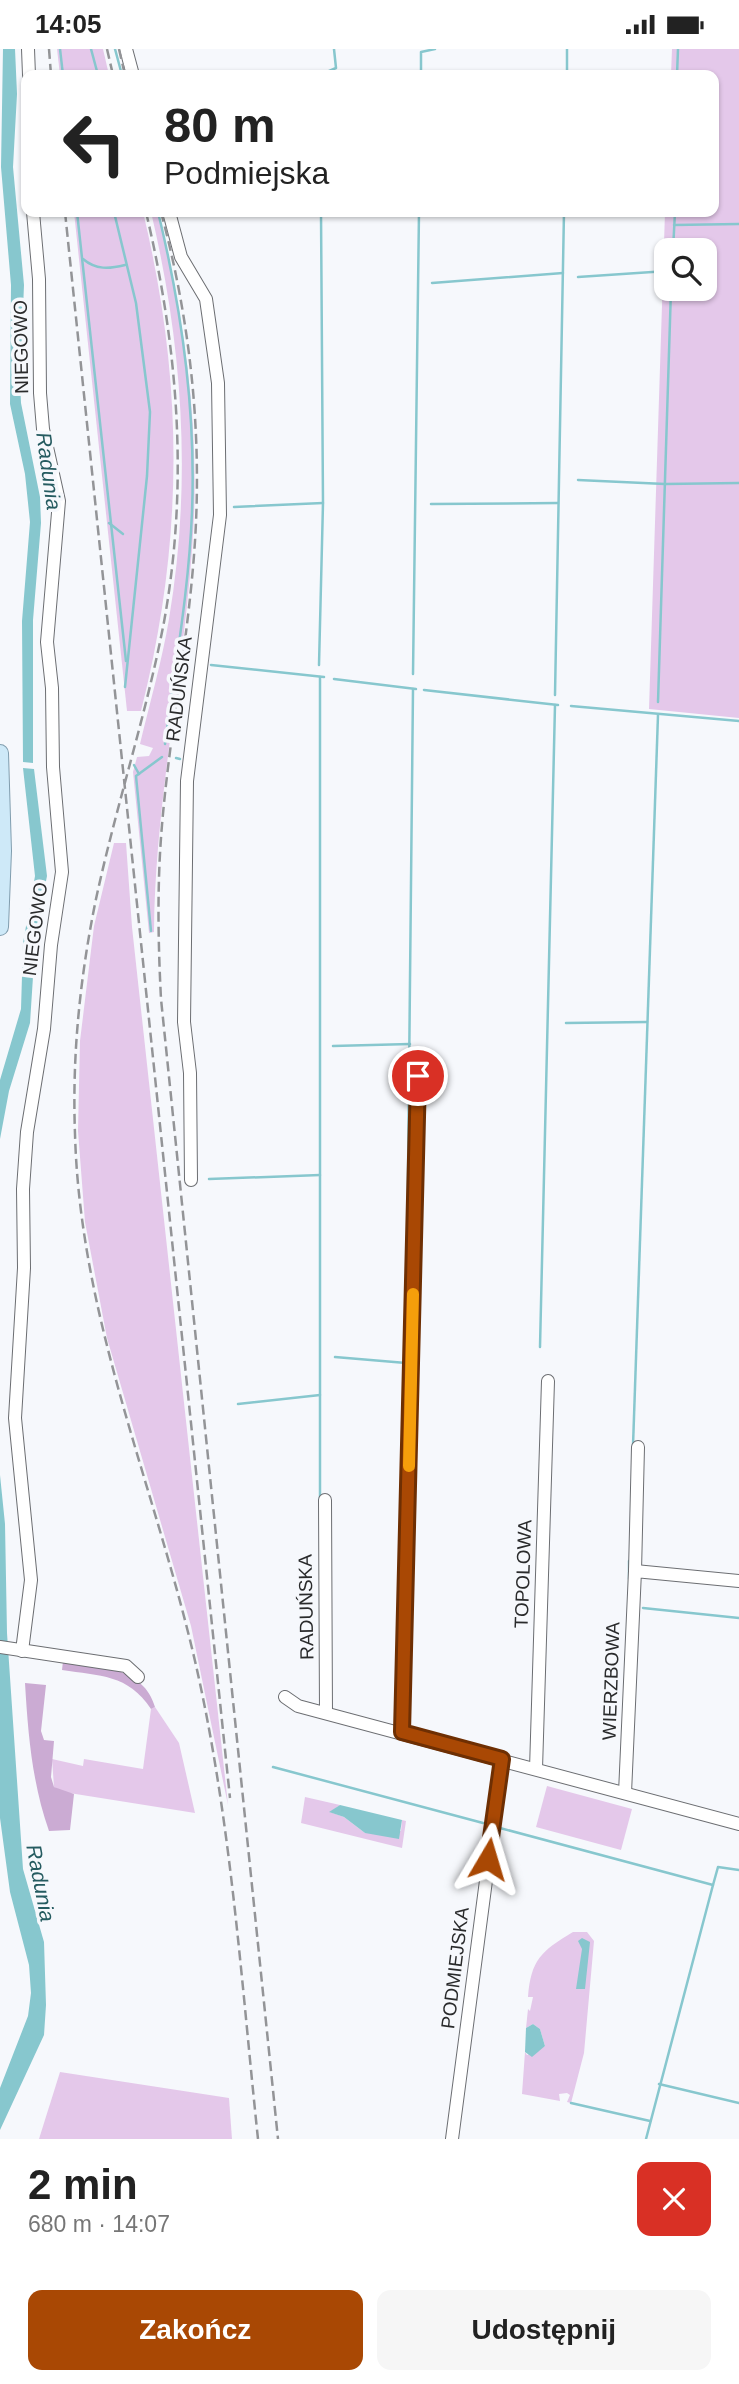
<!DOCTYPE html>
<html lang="pl">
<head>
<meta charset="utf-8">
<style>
	:root { --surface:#fff; --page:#f6f6f6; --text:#222; --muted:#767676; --accent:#a94804 }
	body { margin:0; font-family:Helvetica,sans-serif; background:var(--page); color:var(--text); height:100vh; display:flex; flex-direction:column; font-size:26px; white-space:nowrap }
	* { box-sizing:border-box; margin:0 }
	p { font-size:23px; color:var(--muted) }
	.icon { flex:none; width:38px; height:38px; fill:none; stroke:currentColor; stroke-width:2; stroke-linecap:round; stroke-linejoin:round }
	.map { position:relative; height:2090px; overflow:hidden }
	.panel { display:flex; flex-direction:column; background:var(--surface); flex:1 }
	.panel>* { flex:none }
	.top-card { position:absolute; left:21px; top:21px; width:698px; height:147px; border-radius:14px; box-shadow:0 2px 5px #0004; background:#fff; color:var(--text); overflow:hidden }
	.fabs { position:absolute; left:654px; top:189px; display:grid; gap:14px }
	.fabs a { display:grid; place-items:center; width:63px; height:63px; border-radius:14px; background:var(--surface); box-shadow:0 2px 5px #0004; font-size:35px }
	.pin { position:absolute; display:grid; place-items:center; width:60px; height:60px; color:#fff; margin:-30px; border:4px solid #fff; border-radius:50%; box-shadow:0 2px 7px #0007 }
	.me { position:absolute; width:77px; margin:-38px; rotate:7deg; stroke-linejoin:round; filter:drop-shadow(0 0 5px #0008) }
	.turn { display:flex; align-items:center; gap:24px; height:147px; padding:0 28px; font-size:32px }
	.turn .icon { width:91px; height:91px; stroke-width:2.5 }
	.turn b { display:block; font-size:49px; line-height:60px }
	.round { display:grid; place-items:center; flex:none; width:74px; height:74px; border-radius:14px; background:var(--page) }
	.head { display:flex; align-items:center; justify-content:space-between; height:119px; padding:0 28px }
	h1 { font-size:42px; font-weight:600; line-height:52px }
	.cta { display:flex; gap:14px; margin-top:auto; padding:14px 28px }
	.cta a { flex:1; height:80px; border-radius:14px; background:var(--accent); color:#fff; font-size:28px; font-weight:600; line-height:80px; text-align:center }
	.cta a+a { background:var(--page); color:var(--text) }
	.status { display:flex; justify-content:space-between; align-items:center; height:49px; padding:0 35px; background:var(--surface); direction:ltr }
	.status svg { height:19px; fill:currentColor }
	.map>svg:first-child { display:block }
	.green { fill:#e4c8ea; fill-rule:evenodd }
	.forest { fill:#cbabd3 }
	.water { fill:#87c7ce }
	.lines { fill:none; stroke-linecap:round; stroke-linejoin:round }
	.stream { stroke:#87c7ce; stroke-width:2.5 }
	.minor-casing { stroke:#6c6e72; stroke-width:14 }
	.major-casing { stroke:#809dae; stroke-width:18 }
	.minor { stroke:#fff; stroke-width:12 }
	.major { stroke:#cee9f8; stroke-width:16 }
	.rail { stroke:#939497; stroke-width:2.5; stroke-dasharray:10 5; stroke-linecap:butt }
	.route-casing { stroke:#6e2f03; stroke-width:18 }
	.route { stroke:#a94804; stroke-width:12 }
	.slow { stroke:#f59e0b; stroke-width:12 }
	.labels { text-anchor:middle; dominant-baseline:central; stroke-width:7; stroke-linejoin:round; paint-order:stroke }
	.street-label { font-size:19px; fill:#2a2b2c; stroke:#f6f8fc }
	.water-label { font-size:21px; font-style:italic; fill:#255b60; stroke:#f6f8fc }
</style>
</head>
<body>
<div class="status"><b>14:05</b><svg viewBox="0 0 49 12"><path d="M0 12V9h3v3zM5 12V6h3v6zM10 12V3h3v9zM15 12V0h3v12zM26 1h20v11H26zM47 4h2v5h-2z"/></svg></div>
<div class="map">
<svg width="739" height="2090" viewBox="0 0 739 2090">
	<rect width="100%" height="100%" fill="#f6f8fc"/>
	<g class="green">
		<path d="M 57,0 L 103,0 L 109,26 L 60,26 Z"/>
		<path d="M 672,0 L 739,0 L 739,669 L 649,660 L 665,163 L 714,163 L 714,26 L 671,26 ZM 667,201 L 705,201 L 705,240 L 667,240 Z"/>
		<path d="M 74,163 L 143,163 C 184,334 184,491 141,662 L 127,662 Z"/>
		<path d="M 151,163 L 158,163 C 183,263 198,363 194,467 C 188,607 155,743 154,883 L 149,884 L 133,723 L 137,708 L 149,707 L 153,699 L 140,695 C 150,653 162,612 169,570 C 192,433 183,298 151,163 Z"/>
		<path d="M 114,794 L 126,794 L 132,878 L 228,1756 L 191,1577 L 107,1289 L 85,1173 L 78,1082 L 80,992 L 94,877 Z"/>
		<path d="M 155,1658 L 179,1694 L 195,1764 L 63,1743 L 54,1738 L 52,1710 L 83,1717 L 84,1710 L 143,1720 L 151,1660 Z"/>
		<path d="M 547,1737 L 632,1760 L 621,1801 L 536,1778 Z"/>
		<path d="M 305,1748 L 340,1756 L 330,1763 L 344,1768 L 365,1784 L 401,1782 L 402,1771 L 406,1772 L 402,1799 L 301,1774 Z"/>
		<path d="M 573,1883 L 587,1883 L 594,1892 L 584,2004 L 571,2054 L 567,2053 L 570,2046 L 567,2044 L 559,2045 L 560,2052 L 522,2045 L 525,2003 L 527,2006 L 545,1997 L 540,1980 L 533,1975 L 526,1979 L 528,1960 L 530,1962 L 533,1948 L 528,1948 C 531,1911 541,1902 573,1883 Z"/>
		<path d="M 60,2023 L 229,2049 L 232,2090 L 39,2090 Z"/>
	</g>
	<g class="forest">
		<path d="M 63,1612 C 97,1617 144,1618 155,1658 L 151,1660 C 128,1625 100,1627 62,1621 Z"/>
		<path d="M 25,1634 L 46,1636 L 41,1682 L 44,1691 L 54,1692 L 51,1728 L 54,1738 L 74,1745 L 70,1781 L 49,1782 C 32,1734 28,1684 25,1634 Z"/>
	</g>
	<g class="water">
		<path d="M 3,0 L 15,0 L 17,45 L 13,118 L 24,236 L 20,333 L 21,354 L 40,448 L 41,474 L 33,571 L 33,714 L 23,713 L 22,572 L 30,473 L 25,425 L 10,355 L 11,236 L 1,118 Z"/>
		<path d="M 23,719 L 34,720 L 47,827 L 36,882 L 30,974 L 9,1042 L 0,1090 L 0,1031 L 21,960 L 23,894 L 35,827 Z"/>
		<path d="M 0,1426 L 5,1475 L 7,1584 L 23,1820 L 44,1893 L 46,1956 L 44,1986 L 0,2081 L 0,2039 L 28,1967 L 31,1944 L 29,1916 L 10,1843 L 0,1769 Z"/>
		<path d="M 340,1756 L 402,1771 L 399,1790 L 365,1784 L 344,1768 L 329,1763 Z"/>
		<path d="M 582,1889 L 590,1893 L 585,1940 L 576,1940 L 582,1900 L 578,1892 Z"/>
		<path d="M 533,1975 L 540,1980 L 545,1997 L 532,2008 L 525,2003 L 526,1979 Z"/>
	</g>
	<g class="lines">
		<g class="stream">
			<path d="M 60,0 L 63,26"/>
			<path d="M 91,0 L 98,26"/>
			<path d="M 115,0 L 122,26"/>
			<path d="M 320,26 L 336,19 L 334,0"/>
			<path d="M 421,26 L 421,3 L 435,0"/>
			<path d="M 567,26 L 567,0"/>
			<path d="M 677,26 L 678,0"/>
			<path d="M 77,163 L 126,612"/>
			<path d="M 114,163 L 136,254 L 150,363 L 147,427 L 125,638"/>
			<path d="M 158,163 C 182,261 196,362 192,463 C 189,540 175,618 165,695"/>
			<path d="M 674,176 L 739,175"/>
			<path d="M 673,201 L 675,163"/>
			<path d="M 83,210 C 96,221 109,220 125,216"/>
			<path d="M 578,228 L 667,222"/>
			<path d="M 432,234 L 563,224"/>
			<path d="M 578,431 L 665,435 L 739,434"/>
			<path d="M 431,455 L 558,454"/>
			<path d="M 234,458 L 323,454"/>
			<path d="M 109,474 L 123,485"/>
			<path d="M 211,616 L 324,628"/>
			<path d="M 319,616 L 323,454 L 321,163"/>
			<path d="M 413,625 L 419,163"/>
			<path d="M 334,630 L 416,640"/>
			<path d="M 424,641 L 558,656"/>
			<path d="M 555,646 L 564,163"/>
			<path d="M 658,653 L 671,240"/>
			<path d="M 571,657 L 739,672"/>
			<path d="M 176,709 L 180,710"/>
			<path d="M 134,716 L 139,725"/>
			<path d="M 151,882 L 136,727 L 162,708"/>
			<path d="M 566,974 L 647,973"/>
			<path d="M 333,997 L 410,995"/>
			<path d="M 209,1130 L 320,1126"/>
			<path d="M 407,1224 L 413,640"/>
			<path d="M 540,1298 L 555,656"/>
			<path d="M 335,1308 L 406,1314"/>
			<path d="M 238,1355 L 320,1346"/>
			<path d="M 633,1397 L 658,666"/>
			<path d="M 320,1450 L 320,628"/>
			<path d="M 629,1530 L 629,1512"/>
			<path d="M 643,1559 L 739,1569"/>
			<path d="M 273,1718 L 483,1774"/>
			<path d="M 500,1779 L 713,1836 L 718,1818 L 739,1821"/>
			<path d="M 659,2035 L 739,2054"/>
			<path d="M 571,2054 L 650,2072"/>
			<path d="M 646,2090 L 713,1836"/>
		</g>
		<g class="minor-casing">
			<g id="minor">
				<path d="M 28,0 L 29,26"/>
				<path d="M 126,0 L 133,26"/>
				<path d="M 169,163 L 181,208 L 206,250 L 218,334 L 220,466 L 187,732 L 184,973 L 190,1024 L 191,1131"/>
				<path d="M 325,1451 L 326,1664"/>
				<path d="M 635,1522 L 638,1398"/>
				<path d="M 0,1598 L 126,1617 L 138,1628"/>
				<path d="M 22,1602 L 31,1531 L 15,1369 L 24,1219 L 23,1140 L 27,1083 L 44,980 L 51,896 L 62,823 L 53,718 L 52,639 L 47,593 L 59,452 L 43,380 L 40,344 L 39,230 L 33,163"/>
				<path d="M 285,1648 L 298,1657 L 739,1775"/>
				<path d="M 402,1683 L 418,1027"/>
				<path d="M 536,1720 L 548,1332"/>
				<path d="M 625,1744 L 635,1522 L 739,1532"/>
				<path d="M 452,2090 L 502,1710"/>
			</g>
		</g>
		<g class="major-casing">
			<path id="major" d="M 0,704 L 3,802 L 0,878"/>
		</g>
		<use href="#minor" class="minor"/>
		<use href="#major" class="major"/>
		<g class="rail">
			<path d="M 49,0 L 51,26"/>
			<path d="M 107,0 L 113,26"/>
			<path d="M 119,0 L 125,26"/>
			<path d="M 65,163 L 230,1749"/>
			<path d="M 146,163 C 178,298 189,435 164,573 C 146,667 116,757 96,850 C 80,928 72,1006 75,1085 C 80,1269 154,1435 195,1612 C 231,1769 241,1930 258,2090"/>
			<path d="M 161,163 C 190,271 202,381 195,492 C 189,587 170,681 162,776 C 157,834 158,892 161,950 L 278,2090"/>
		</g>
	</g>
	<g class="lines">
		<g class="route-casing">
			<path id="route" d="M 418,1027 L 402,1683 L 502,1710 L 488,1810"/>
		</g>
		<use href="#route" class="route"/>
		<path class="slow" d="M 409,1417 L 413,1245"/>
	</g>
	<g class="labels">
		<g class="street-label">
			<text transform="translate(21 298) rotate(-91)">NIEGOWO</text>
			<text transform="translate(179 640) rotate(-83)">RADUŃSKA</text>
			<text transform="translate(35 880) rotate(-83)">NIEGOWO</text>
			<text transform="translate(523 1525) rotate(-88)">TOPOLOWA</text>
			<text transform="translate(306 1558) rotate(-91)">RADUŃSKA</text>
			<text transform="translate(611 1632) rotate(-88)">WIERZBOWA</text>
			<text transform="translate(455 1919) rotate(-83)">PODMIEJSKA</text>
		</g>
		<g class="water-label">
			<text transform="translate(49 422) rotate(82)">Radunia</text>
			<text transform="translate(41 1834) rotate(79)">Radunia</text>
		</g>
	</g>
</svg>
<div class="fabs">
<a><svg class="icon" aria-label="search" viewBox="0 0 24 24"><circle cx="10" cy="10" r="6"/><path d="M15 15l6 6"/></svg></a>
</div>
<div class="pin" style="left:418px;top:1027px;background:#d93025"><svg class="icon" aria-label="arrive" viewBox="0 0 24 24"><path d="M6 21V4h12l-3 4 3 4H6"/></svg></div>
<svg class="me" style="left:488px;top:1810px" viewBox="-20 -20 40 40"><path d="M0-17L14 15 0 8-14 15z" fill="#a94804" stroke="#fff" stroke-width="4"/></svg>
<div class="top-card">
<div class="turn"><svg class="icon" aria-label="left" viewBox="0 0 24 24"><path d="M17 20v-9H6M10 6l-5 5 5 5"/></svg><div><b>80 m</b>Podmiejska</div></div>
</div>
</div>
<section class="panel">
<div class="head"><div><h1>2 min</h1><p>680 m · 14:07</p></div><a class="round" style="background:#d93025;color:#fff"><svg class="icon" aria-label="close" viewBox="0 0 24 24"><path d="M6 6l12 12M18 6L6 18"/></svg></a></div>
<div class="cta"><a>Zakończ</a><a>Udostępnij</a></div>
</section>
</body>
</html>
